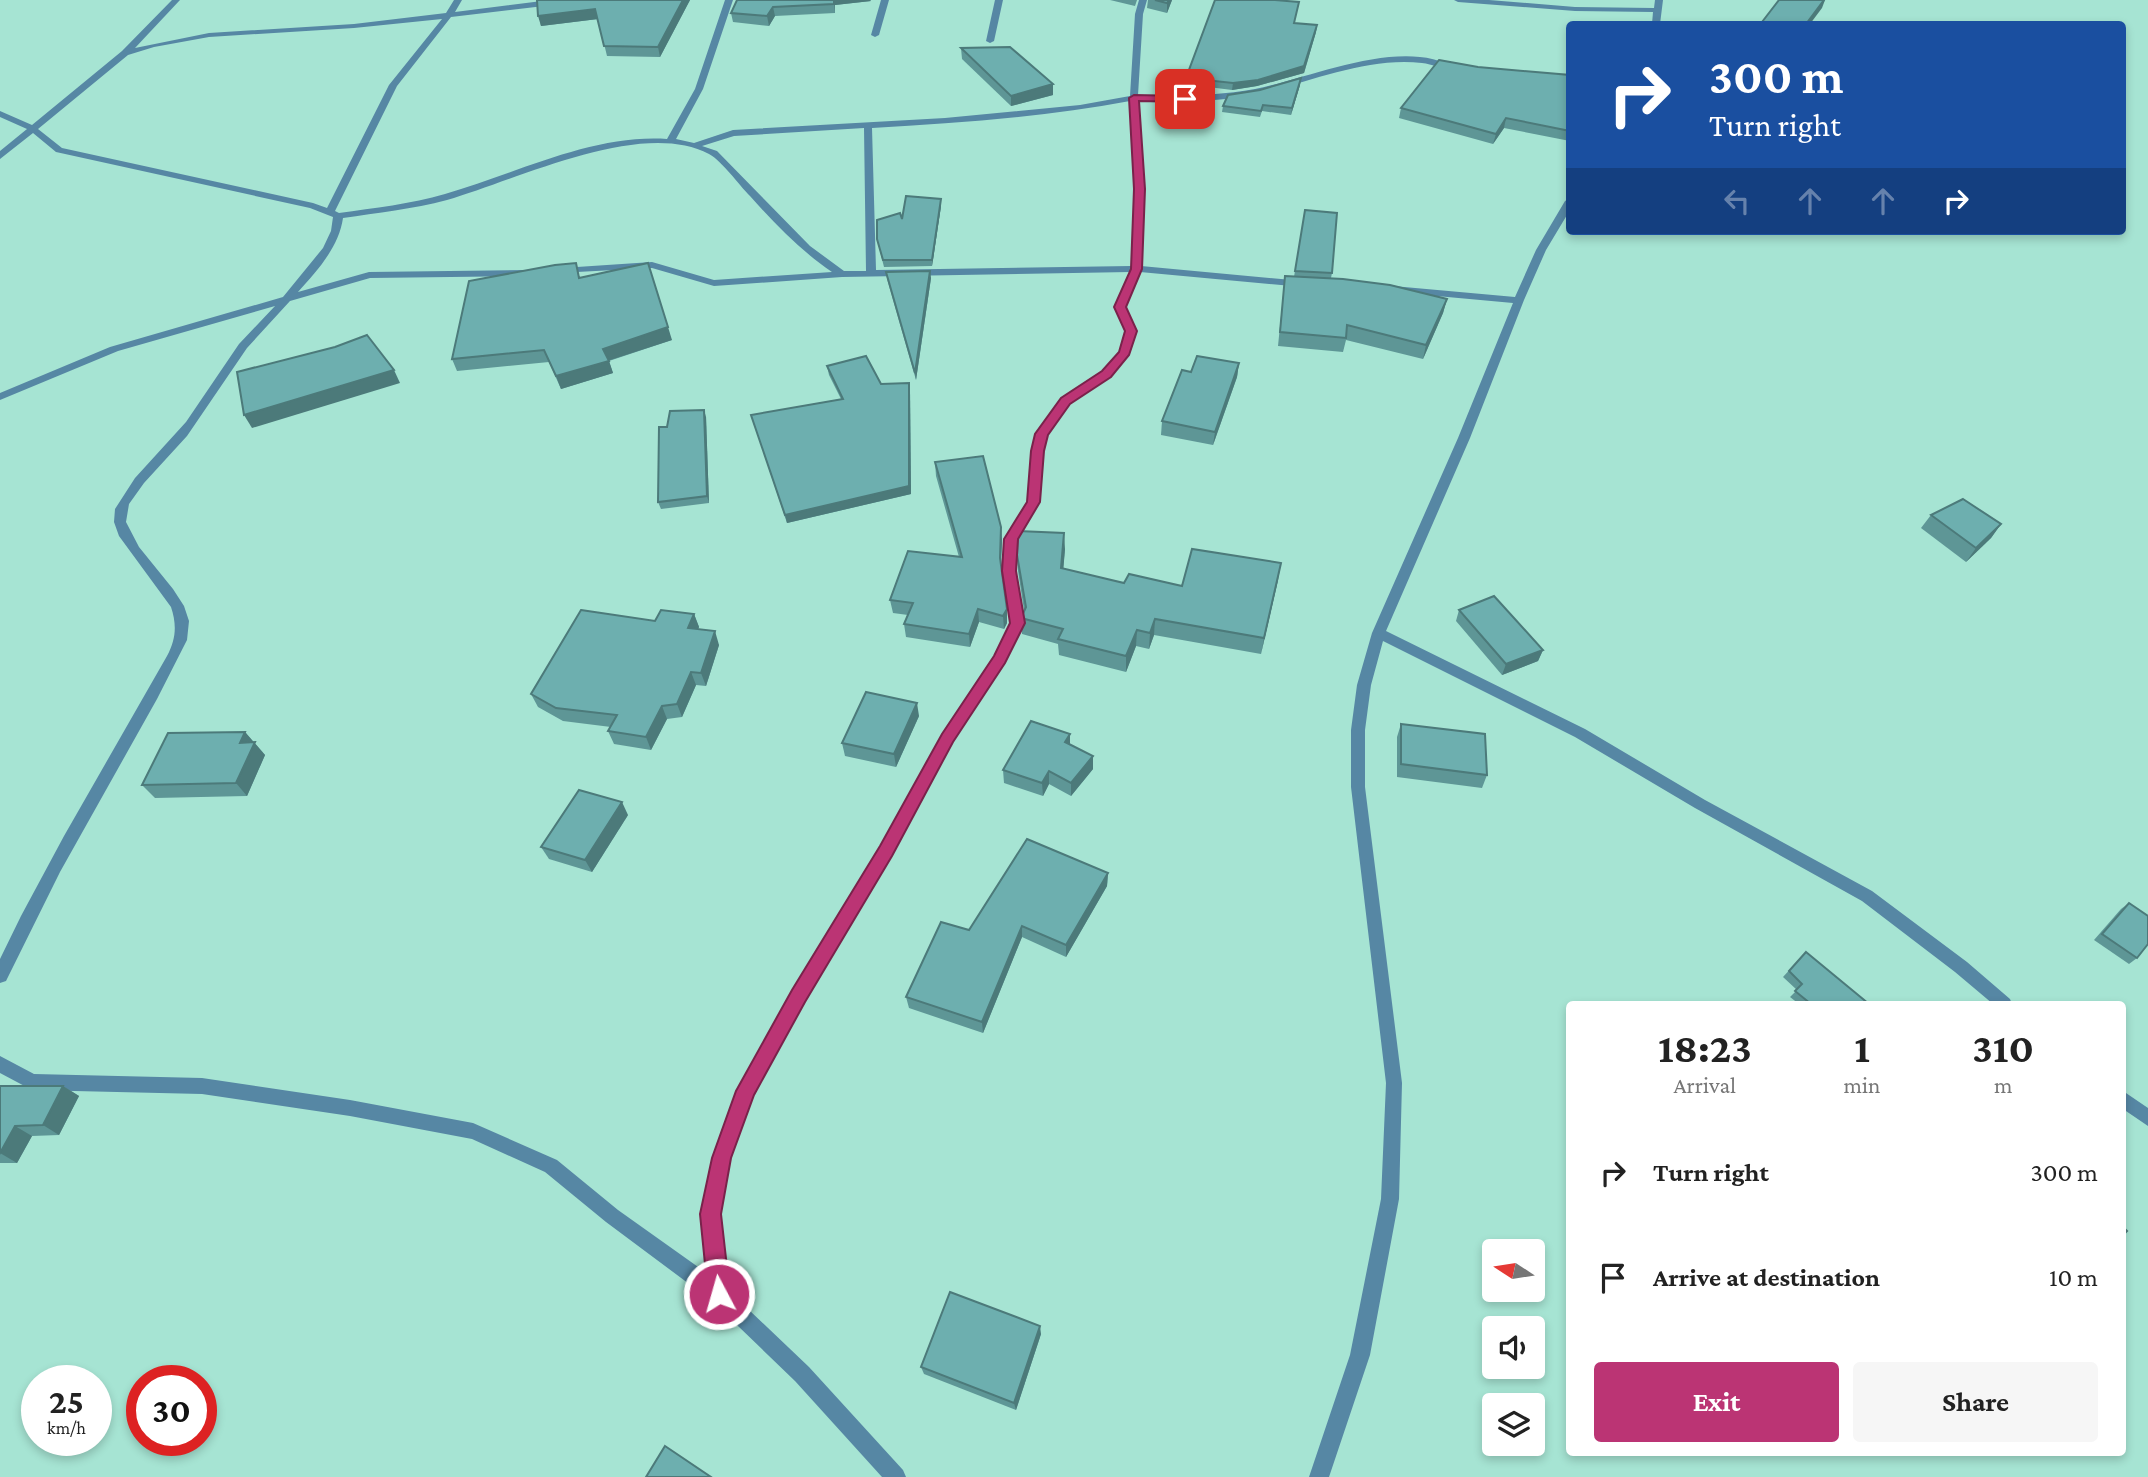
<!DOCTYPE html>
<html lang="en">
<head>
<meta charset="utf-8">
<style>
	:root { --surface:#fff; --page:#f6f6f6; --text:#222; --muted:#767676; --accent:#bb3474 }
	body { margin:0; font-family:"Crimson Pro",serif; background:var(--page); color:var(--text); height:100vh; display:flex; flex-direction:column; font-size:26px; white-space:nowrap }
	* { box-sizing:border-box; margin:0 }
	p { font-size:23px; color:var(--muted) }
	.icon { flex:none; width:38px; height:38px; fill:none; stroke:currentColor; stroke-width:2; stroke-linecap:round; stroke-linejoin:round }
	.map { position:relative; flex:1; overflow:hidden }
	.sheet { position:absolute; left:1566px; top:1001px; width:560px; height:455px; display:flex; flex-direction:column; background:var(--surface); border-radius:7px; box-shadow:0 4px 10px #0003 }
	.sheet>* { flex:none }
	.hud { position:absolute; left:1566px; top:21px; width:560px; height:214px; border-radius:7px; box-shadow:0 4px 10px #0003; background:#1a4fa0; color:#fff; overflow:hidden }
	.needle { width:46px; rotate:282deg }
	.buttons { position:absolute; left:1482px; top:1239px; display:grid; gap:14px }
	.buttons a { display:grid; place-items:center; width:63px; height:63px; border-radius:7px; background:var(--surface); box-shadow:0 4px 10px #0003; font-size:35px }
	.speed { position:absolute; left:21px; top:1365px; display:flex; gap:14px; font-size:35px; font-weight:700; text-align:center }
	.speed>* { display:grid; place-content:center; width:91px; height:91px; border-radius:50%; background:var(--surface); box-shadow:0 4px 10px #0003; line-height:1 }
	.speed small { font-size:18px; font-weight:400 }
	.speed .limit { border:10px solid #d22; background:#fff; color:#111 }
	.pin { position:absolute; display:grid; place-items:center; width:60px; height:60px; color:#fff; margin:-30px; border-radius:14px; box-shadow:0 4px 10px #0006 }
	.me { position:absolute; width:77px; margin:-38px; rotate:354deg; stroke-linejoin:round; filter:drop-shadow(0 0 5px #0008) }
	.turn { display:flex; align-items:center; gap:24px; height:147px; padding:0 28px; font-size:32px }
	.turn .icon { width:91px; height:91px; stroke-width:2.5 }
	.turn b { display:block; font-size:49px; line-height:60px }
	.lanes { display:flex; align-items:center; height:66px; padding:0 28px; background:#0003; justify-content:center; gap:35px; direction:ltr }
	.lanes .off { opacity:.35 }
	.eta { display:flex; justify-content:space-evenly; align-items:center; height:119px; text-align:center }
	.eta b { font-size:42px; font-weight:700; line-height:49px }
	.primary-button { display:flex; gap:14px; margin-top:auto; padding:14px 28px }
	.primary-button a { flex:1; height:80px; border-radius:7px; background:var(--accent); color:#fff; font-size:28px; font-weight:700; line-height:80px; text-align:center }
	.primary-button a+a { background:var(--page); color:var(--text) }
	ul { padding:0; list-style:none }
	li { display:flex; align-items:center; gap:21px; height:105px; padding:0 28px }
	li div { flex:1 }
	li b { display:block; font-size:26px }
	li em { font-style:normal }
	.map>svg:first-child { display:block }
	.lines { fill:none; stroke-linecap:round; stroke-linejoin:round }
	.street { fill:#5687a4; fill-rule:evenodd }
	.wall { fill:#5e9696 }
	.shaded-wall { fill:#4c7a7a }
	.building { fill:#6dafaf; stroke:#4c7a7a; stroke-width:2 }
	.route { fill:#bb3474; stroke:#7a224b; stroke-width:2 }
</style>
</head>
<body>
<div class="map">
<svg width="2148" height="1477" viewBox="0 0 2148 1477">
	<rect width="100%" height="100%" fill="#a6e4d3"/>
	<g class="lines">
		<g class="street">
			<path d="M 172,0 L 180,0 L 135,48 L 209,33 L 354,24 L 446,13 L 454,0 L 462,0 L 455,12 L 550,0 L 582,0 L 578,2 L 451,17 L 397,86 L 335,211 L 339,213 C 374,208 411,204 445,194 C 516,174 591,134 667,139 L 695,89 L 725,0 L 733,0 L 703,89 L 676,139 L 694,143 L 733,130 L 945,118 L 1080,105 L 1130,96 L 1135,14 L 1139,0 L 1147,0 L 1143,14 L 1138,95 C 1178,96 1216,96 1255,89 C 1311,78 1404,35 1457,69 L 1453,72 C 1443,69 1432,64 1422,63 C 1367,57 1314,81 1261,93 C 1220,103 1180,101 1138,101 L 1144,189 L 1141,266 L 1303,281 L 1308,284 L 1303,287 L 1140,272 L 1125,307 L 1136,331 L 1130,353 L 1110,376 L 1070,403 L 1047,435 L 1043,451 L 1040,502 L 1017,539 L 1015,571 L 1024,623 L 1005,663 L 953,742 L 891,855 L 804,1001 L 753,1094 L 731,1158 L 719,1214 L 728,1290 L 809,1367 L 903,1470 L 906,1477 L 882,1477 L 795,1381 L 712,1301 L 606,1222 L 545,1172 L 472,1139 L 350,1116 L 202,1094 L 32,1090 L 0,1073 L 0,1056 L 34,1074 L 202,1078 L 350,1100 L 473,1123 L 557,1160 L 618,1210 L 708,1274 L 701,1214 L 713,1158 L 738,1091 L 792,991 L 881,847 L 943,734 L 994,657 L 1010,623 L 1003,571 L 1005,539 L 1028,502 L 1031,451 L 1035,434 L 1062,399 L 1102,372 L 1120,352 L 1126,331 L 1115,307 L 1130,272 L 842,277 L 714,286 L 652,268 L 558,273 L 558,269 L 562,268 L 652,262 L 714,280 L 832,272 C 801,251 775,224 750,196 C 739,185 722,161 709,154 C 641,118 517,180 447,200 C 413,209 377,213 343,218 C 339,247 317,271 298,292 L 369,272 L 528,270 L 533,273 L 528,276 L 370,278 L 290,301 L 247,348 L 187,436 L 144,483 L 129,504 L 126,522 L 139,547 L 173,589 L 184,606 L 189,621 L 187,640 L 157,699 L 60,872 L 6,981 L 0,983 L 0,959 L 21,916 L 64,836 L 167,656 C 176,639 177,625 171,607 L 119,536 L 114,522 L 115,509 L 135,478 L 186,422 L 239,344 L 275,306 L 118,351 L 0,400 L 0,393 L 110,347 L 283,297 L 323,248 L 331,231 L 333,217 L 310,208 L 56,152 L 33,133 L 0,159 L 0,151 L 27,129 L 0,117 L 0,111 L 32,125 L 122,51 ZM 442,19 L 389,85 L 327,208 L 313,203 L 62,148 L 38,129 L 128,55 L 154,47 L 209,37 L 354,28 ZM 1130,101 L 1134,189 L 1131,266 L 876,270 L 872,128 C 959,123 1045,117 1130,101 ZM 864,128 L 866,271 L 844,271 L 810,246 L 717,151 L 702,146 L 734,136 Z"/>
			<path d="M 881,0 L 889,0 L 879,35 L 875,37 L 871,35 Z"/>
			<path d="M 995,0 L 1003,0 L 994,41 L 990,43 L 986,41 Z"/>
			<path d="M 1454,0 L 1489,0 L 1575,7 L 1654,8 L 1655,0 L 1663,0 L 1660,24 L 1652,24 L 1653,12 L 1575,11 L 1458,2 Z"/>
			<path d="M 1570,198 L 1570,210 L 1546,250 L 1524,300 L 1470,438 L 1386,631 L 1585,729 L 1705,800 L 1872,891 L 1967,962 L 2010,999 L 2012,1004 L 1993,1004 L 1955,972 L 1862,901 L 1695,808 L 1575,737 L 1383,641 L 1371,685 L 1365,730 L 1365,787 L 1402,1083 L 1399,1199 L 1370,1355 L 1329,1477 L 1309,1477 L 1350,1355 L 1381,1199 L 1386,1083 L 1351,787 L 1351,730 L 1357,685 L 1372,633 L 1458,438 L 1513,303 L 1393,292 L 1388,289 L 1393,286 L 1515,297 L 1536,250 L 1565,201 Z"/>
			<path d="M 2123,1091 L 2148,1108 L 2148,1126 L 2123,1109 Z"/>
		</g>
	</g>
	<g class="wall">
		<path d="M 537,0 L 690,0 L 660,57 L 607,56 L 598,19 L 541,26 Z"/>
		<path d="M 737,0 L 870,0 L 871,1 L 835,5 L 835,13 L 775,16 L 769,26 L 733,22 L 731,13 Z"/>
		<path d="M 1110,0 L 1137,0 L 1135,6 Z"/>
		<path d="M 1148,0 L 1172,0 L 1167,13 L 1147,8 Z"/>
		<path d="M 1295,23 L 1317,25 L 1316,32 L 1304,73 L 1257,86 L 1232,90 L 1185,84 L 1186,78 Z"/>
		<path d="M 961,48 L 1053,95 L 1011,106 L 962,59 Z"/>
		<path d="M 1478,67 L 1570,75 L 1570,141 L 1504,128 L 1493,144 L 1399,118 L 1401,108 Z"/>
		<path d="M 1300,85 L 1291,115 L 1262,111 L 1260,117 L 1222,112 L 1223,106 Z"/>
		<path d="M 941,206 L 932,266 L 884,267 L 877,239 L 902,219 Z"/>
		<path d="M 1305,210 L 1332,273 L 1331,278 L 1447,299 L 1443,313 L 1423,359 L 1346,340 L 1343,352 L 1278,346 L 1285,276 L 1294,277 Z"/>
		<path d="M 886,272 L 931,278 L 916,380 L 887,279 Z"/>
		<path d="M 581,278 L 672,340 L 609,361 L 613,373 L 561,389 L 549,362 L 457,371 L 452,359 Z"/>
		<path d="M 1239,363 L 1237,377 L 1213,445 L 1161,435 L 1162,421 L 1191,372 Z"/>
		<path d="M 827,366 L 881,384 L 910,391 L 911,494 L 787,523 L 751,415 L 841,399 L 829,375 Z"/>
		<path d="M 706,417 L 709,503 L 661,509 L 658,502 L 667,427 Z"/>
		<path d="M 935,462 L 1002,540 L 1001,566 L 1007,623 L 1004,629 L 979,622 L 970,647 L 906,637 L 904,624 L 908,615 L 893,613 L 890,600 L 959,557 L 936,476 Z"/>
		<path d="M 1931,515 L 2001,524 L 1991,538 L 1966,562 L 1921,528 Z"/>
		<path d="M 1065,549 L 1063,569 L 1124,583 L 1182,586 L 1278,580 L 1261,654 L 1154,635 L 1149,649 L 1136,646 L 1126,672 L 1059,655 L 1058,644 L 1022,634 L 1021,618 L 1024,610 L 1018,571 L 1017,555 Z"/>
		<path d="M 1459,610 L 1543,650 L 1538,661 L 1502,675 L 1456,621 Z"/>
		<path d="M 694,614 L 699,627 L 698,629 L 719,645 L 706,686 L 696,685 L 682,717 L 667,719 L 651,750 L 614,744 L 608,731 L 611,727 L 563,721 L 538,707 L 531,694 L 655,621 Z"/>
		<path d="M 919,716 L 896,767 L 845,756 L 842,743 Z"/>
		<path d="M 1401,724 L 1487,775 L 1482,788 L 1397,777 L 1397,737 Z"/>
		<path d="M 245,732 L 265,755 L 247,796 L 155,798 L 142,785 Z"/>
		<path d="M 1070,744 L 1093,769 L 1071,796 L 1049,784 L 1043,796 L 1004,783 L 1003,770 Z"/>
		<path d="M 628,815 L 592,872 L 549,859 L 541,847 Z"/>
		<path d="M 1108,873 L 1107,886 L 1066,957 L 1022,937 L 983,1033 L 909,1008 L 906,997 L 969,930 Z"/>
		<path d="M 2129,903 L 2137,958 L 2129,964 L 2094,940 L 2121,909 Z"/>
		<path d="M 1806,952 L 1869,1004 L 1799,1004 L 1790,997 L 1797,990 L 1783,977 Z"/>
		<path d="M 0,1086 L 63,1086 L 79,1096 L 59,1135 L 32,1136 L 17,1163 L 0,1163 Z"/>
		<path d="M 1041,1334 L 1016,1410 L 924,1374 L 921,1367 Z"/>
	</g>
	<g class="shaded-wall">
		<path d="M 683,0 L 690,0 L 660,57 L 658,47 Z"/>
		<path d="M 834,0 L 870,0 L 871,1 L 835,5 L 835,13 Z"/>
		<path d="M 1169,0 L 1172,0 L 1167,13 L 1167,3 Z"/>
		<path d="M 1824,0 L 1825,0 L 1822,8 L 1810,24 L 1806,24 Z"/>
		<path d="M 773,7 L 775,16 L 769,26 L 767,16 Z"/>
		<path d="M 595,9 L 598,19 L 541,26 L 538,16 Z"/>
		<path d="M 1317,25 L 1316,32 L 1304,73 L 1257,86 L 1232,90 L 1233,83 Z"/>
		<path d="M 1301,78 L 1300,85 L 1291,115 L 1292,108 Z"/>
		<path d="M 1053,84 L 1053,95 L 1011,106 L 1011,96 Z"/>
		<path d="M 1506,118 L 1504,128 L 1493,144 L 1496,134 Z"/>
		<path d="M 941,199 L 941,206 L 932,266 L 932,260 Z"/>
		<path d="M 930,271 L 931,278 L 916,380 L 915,373 Z"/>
		<path d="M 1447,299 L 1443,313 L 1423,359 L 1426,345 Z"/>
		<path d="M 668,327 L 672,340 L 607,361 L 603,349 Z"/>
		<path d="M 609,361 L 613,373 L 561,389 L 556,376 Z"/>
		<path d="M 1239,363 L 1237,377 L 1213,445 L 1215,432 Z"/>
		<path d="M 394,370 L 400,383 L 252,428 L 244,415 Z"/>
		<path d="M 909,383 L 910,391 L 911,494 L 787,523 L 785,515 Z"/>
		<path d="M 704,410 L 706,417 L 709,503 L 707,496 Z"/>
		<path d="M 2001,524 L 1991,538 L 1966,562 L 1976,548 Z"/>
		<path d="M 1001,527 L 1002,540 L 1000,571 L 1000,558 Z"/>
		<path d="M 1064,533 L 1065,549 L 1062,585 L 1061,568 Z"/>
		<path d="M 1281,563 L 1278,580 L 1261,654 L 1264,638 Z"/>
		<path d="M 978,609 L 979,622 L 970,647 L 969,634 Z"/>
		<path d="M 1007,609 L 1007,623 L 1004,629 L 1003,616 Z"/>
		<path d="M 694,614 L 699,627 L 692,642 L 688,628 Z"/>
		<path d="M 1155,619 L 1154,635 L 1149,649 L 1150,633 Z"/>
		<path d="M 1137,630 L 1136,646 L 1126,672 L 1126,656 Z"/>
		<path d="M 715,631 L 719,645 L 706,686 L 701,673 Z"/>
		<path d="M 1543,650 L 1538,661 L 1502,675 L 1506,664 Z"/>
		<path d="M 691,672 L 696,685 L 682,717 L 677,704 Z"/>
		<path d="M 917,703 L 919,716 L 896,767 L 894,754 Z"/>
		<path d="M 662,706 L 667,719 L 651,750 L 646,737 Z"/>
		<path d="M 245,732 L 265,755 L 247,796 L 236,783 L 240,743 Z"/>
		<path d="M 1070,734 L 1070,747 L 1065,742 Z"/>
		<path d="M 1093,756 L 1093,769 L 1071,796 L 1071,783 Z"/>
		<path d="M 1049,771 L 1049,784 L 1043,796 L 1042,783 Z"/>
		<path d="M 622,802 L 628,815 L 592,872 L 585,860 Z"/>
		<path d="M 1108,873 L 1107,886 L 1066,957 L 1066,945 Z"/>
		<path d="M 1022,926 L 1022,937 L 983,1033 L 982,1022 Z"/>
		<path d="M 63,1086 L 79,1096 L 59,1135 L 43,1125 Z"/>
		<path d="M 15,1126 L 32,1136 L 17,1163 L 0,1153 Z"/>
		<path d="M 1040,1326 L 1041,1334 L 1016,1410 L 1014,1403 Z"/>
	</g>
	<g class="building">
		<path d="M 537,0 L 683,0 L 658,47 L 604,46 L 595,9 L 538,16 Z"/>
		<path d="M 737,0 L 834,0 L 834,4 L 773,7 L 767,16 L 731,13 Z"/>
		<path d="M 1155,0 L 1169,0 L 1167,3 Z"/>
		<path d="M 1215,0 L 1275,0 L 1299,2 L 1294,23 L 1317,25 L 1304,66 L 1258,80 L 1233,83 L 1186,78 Z"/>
		<path d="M 1779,0 L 1824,0 L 1806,24 L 1771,24 L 1762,22 Z"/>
		<path d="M 1010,47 L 1053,84 L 1011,96 L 961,48 Z"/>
		<path d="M 1439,60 L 1478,67 L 1570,75 L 1570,131 L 1506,118 L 1496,134 L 1401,108 Z"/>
		<path d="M 1301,78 L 1292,108 L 1263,105 L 1261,111 L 1223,106 L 1228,95 L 1260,90 Z"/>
		<path d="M 906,196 L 941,199 L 932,260 L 883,260 L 877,239 L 877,220 L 900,213 L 902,219 Z"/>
		<path d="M 1305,210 L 1337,213 L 1332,273 L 1295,271 Z"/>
		<path d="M 576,263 L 579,278 L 648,263 L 668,327 L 603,349 L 609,361 L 556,376 L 544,350 L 452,359 L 469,281 L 555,265 Z"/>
		<path d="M 930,271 L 915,373 L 886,272 Z"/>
		<path d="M 1285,276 L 1343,279 L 1390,285 L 1447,299 L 1426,345 L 1347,325 L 1346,338 L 1280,332 Z"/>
		<path d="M 367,335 L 394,370 L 244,415 L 237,372 L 335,347 Z"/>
		<path d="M 866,356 L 881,384 L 909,383 L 909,486 L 785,515 L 751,415 L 843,399 L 827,366 Z"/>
		<path d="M 1197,356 L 1239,363 L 1215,432 L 1162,421 L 1182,370 L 1191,372 Z"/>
		<path d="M 704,410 L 707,496 L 658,502 L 659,427 L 667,427 L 670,411 Z"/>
		<path d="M 983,456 L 1001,527 L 1000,558 L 1007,609 L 1003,616 L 978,609 L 969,634 L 904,624 L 913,603 L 890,600 L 908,551 L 962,557 L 935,462 Z"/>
		<path d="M 1963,499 L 2001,524 L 1976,548 L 1931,515 Z"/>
		<path d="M 1018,531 L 1064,533 L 1061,568 L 1124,583 L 1129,574 L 1182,586 L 1192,549 L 1281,563 L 1264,638 L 1155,619 L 1150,633 L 1137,630 L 1126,656 L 1058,639 L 1063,629 L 1021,618 L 1026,607 L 1017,555 Z"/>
		<path d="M 1494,596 L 1543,650 L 1506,664 L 1459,610 Z"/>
		<path d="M 581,610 L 655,621 L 661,610 L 694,614 L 688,628 L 715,631 L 701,673 L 691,672 L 677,704 L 662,706 L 646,737 L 608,731 L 617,715 L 556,708 L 531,694 Z"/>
		<path d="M 866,692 L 917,703 L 894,754 L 842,743 Z"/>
		<path d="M 1031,721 L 1070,734 L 1065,742 L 1093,756 L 1071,783 L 1049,771 L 1042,783 L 1003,770 Z"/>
		<path d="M 1401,724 L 1485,734 L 1487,775 L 1401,764 Z"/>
		<path d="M 245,732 L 240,743 L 255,742 L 236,783 L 142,785 L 168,733 Z"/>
		<path d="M 579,790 L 622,802 L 585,860 L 541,847 Z"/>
		<path d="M 1027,839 L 1108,873 L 1066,945 L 1022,926 L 982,1022 L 906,997 L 941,922 L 969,930 Z"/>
		<path d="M 2129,903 L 2148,916 L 2148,944 L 2137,958 L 2102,934 Z"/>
		<path d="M 1806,952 L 1869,1004 L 1811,1004 L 1795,991 L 1802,984 L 1789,971 Z"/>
		<path d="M 0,1086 L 63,1086 L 43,1125 L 15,1126 L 0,1153 Z"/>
		<path d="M 2123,1227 L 2127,1231 L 2123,1235 Z"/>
		<path d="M 950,1292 L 1040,1326 L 1014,1403 L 921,1367 Z"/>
		<path d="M 665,1446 L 711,1477 L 646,1477 Z"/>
	</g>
	<path class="route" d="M 1134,95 L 1185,96 L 1190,99 L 1185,102 L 1139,101 L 1145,189 L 1142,269 L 1126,307 L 1137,331 L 1129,355 L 1111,377 L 1070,404 L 1048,435 L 1044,451 L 1040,502 L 1018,539 L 1016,571 L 1025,623 L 1005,663 L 953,742 L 892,856 L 805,1002 L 754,1095 L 731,1158 L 721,1214 L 730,1294 L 727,1301 L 719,1304 L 712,1301 L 708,1294 L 700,1214 L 712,1158 L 736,1091 L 792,990 L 880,846 L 942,734 L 994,656 L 1010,623 L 1002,571 L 1004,539 L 1027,502 L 1031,451 L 1035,434 L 1061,398 L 1102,371 L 1119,352 L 1125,331 L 1114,307 L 1131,269 L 1134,189 L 1129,98 Z"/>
</svg>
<div class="buttons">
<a><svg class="needle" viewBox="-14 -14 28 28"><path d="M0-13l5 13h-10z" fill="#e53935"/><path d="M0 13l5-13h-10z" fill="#767676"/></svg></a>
<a><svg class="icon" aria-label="sound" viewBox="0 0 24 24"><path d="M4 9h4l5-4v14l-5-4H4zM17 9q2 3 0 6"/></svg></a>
<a><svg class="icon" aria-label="layers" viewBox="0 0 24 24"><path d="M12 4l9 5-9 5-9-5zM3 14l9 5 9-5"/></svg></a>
</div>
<div class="speed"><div>25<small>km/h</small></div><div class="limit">30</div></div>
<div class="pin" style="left:1185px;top:99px;background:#d93025"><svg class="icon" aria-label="arrive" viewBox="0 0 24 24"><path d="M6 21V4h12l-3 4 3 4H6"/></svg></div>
<svg class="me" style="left:719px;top:1294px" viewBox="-20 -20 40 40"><circle r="17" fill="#bb3474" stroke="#fff" stroke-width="3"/><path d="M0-11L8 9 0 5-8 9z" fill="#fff"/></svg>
<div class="hud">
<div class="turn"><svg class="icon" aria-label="right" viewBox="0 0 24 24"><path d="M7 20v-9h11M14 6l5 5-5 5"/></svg><div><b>300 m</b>Turn right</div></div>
<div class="lanes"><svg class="icon off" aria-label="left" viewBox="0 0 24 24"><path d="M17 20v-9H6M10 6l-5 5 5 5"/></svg><svg class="icon off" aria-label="ahead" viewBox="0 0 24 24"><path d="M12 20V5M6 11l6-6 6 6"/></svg><svg class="icon off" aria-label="ahead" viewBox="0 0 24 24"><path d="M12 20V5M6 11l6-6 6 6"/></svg><svg class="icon" aria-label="right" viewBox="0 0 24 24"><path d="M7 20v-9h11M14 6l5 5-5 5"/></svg></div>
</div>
<section class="sheet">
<div class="eta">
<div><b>18:23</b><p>Arrival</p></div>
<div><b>1</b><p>min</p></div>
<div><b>310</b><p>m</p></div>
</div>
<ul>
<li><svg class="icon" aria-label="right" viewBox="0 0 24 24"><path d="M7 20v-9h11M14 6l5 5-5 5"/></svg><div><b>Turn right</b></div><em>300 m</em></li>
<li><svg class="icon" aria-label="arrive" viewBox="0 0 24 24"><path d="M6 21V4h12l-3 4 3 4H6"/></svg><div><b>Arrive at destination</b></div><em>10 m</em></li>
</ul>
<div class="primary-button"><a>Exit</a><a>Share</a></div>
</section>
</div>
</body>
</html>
